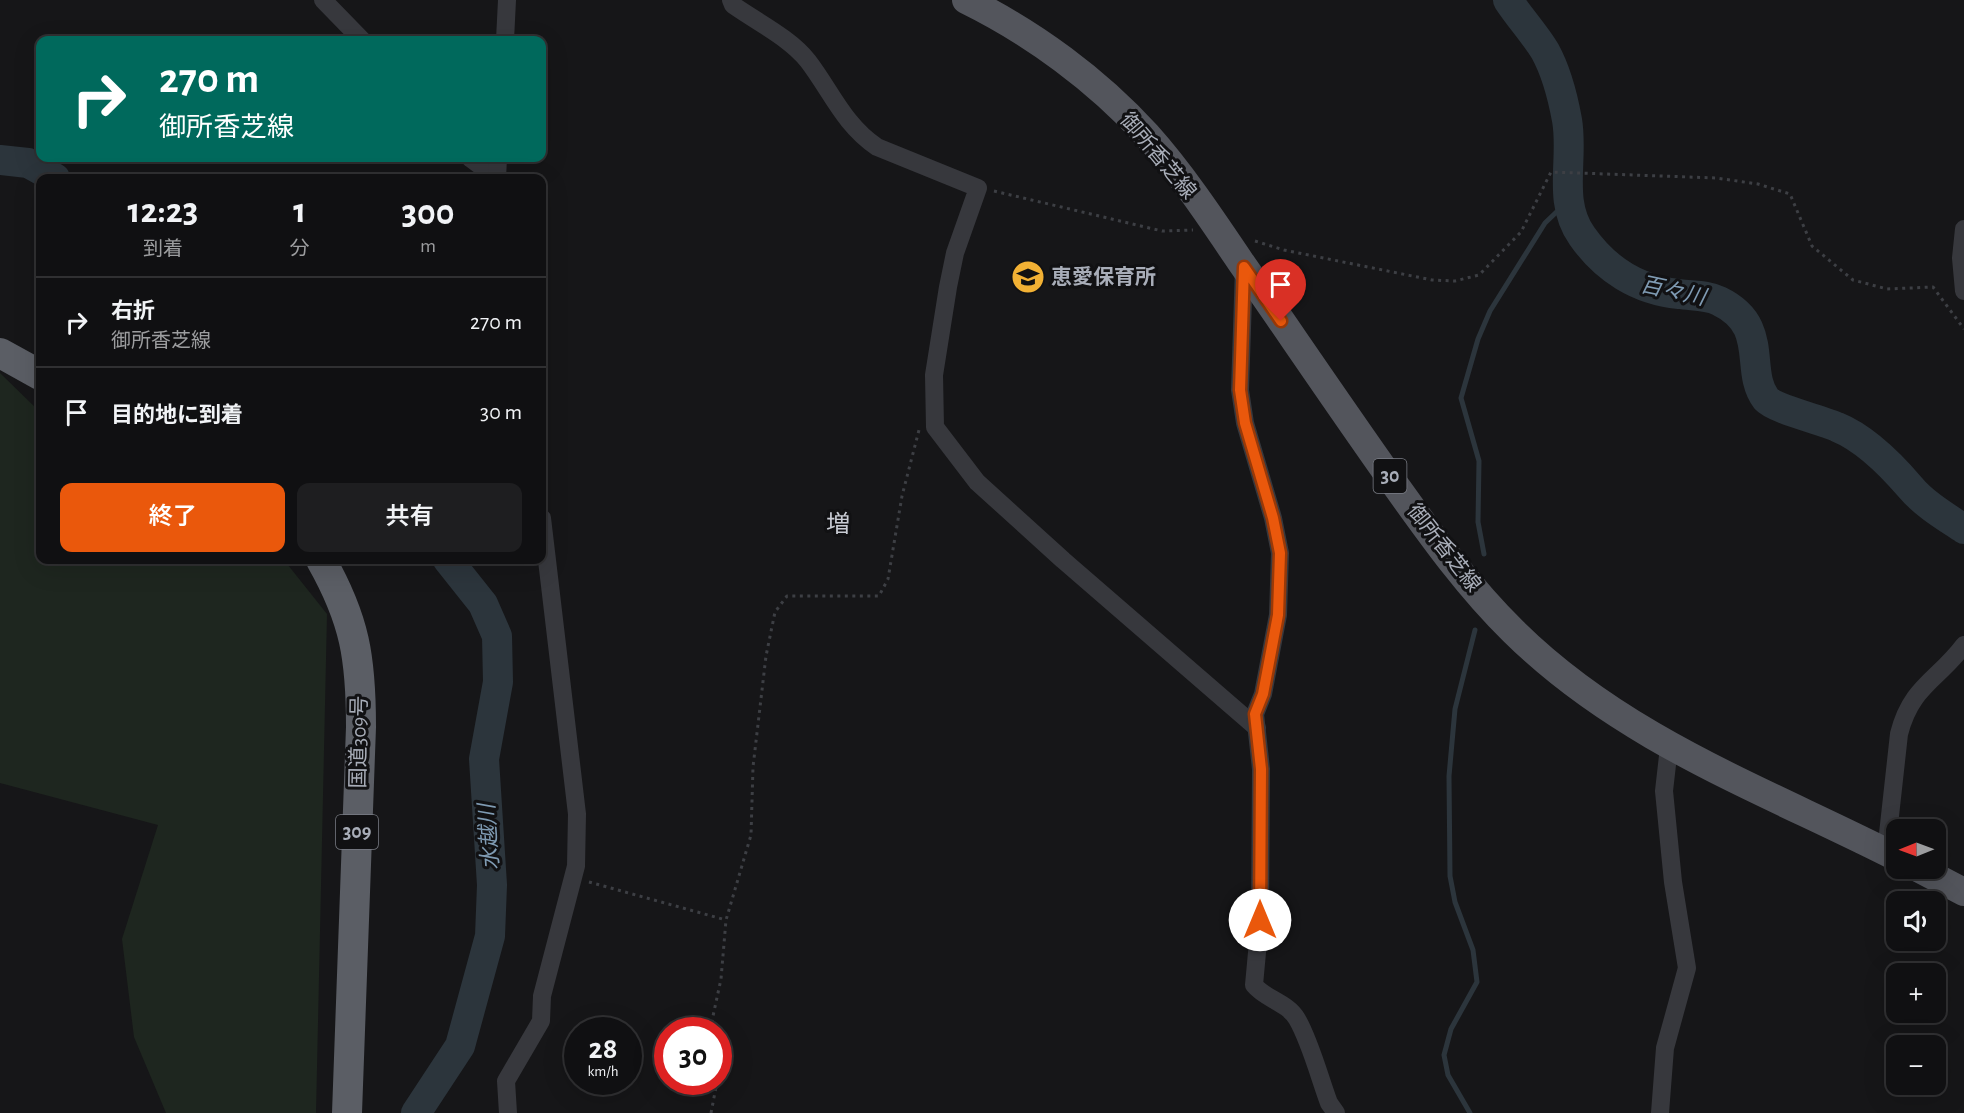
<!DOCTYPE html>
<html lang="ja">
<head>
<meta charset="utf-8">
<style>
	:root { --surface:#101012; --page:#1e1e20; --text:#f1f3f6; --muted:#9c9d9f; --line:#303032; --accent:#ea580c }
	body { margin:0; font-family:"Alegreya Sans","Noto Sans JP",sans-serif; background:var(--page); color:var(--text); height:100vh; display:flex; flex-direction:column; font-size:22px; white-space:nowrap }
	* { box-sizing:border-box; margin:0 }
	p { font-size:20px; color:var(--muted) }
	.icon { flex:none; width:33px; height:33px; fill:none; stroke:currentColor; stroke-width:2; stroke-linecap:round; stroke-linejoin:round }
	.map { position:relative; flex:1; overflow:hidden }
	.drawer { position:absolute; left:36px; top:174px; width:510px; height:390px; display:flex; flex-direction:column; background:var(--surface); border-radius:12px; box-shadow:0 6px 24px #0002,0 0 0 2px var(--line) }
	.drawer>* { flex:none }
	.guide { position:absolute; left:36px; top:36px; width:510px; height:126px; border-radius:12px; box-shadow:0 6px 24px #0002,0 0 0 2px var(--line); background:#00695c; color:#fff; overflow:hidden }
	.needle { width:39px; rotate:269deg }
	.controls { position:absolute; left:1886px; top:819px; display:grid; gap:12px }
	.controls a { display:grid; place-items:center; width:60px; height:60px; border-radius:12px; background:var(--surface); box-shadow:0 6px 24px #0002,0 0 0 2px var(--line); font-size:30px }
	.speed { position:absolute; left:564px; top:1017px; display:flex; gap:12px; font-size:30px; font-weight:700; text-align:center }
	.speed>* { display:grid; place-content:center; width:78px; height:78px; border-radius:50%; background:var(--surface); box-shadow:0 6px 24px #0002,0 0 0 2px var(--line); line-height:1 }
	.speed small { font-size:15px; font-weight:400 }
	.speed .limit { border:9px solid #d22; background:#fff; color:#111 }
	.pin { position:absolute; display:grid; place-items:center; width:51px; height:51px; color:#fff; margin:-62px -26px; border-radius:50% 50% 50% 0; rotate:-45deg; box-shadow:0 0 6px #0007 }
	.pin .icon { rotate:45deg }
	.me { position:absolute; width:66px; margin:-33px; rotate:0deg; stroke-linejoin:round; filter:drop-shadow(0 0 4px #0008) }
	.turn { display:flex; align-items:center; gap:21px; height:126px; padding:0 24px; font-size:27px }
	.turn .icon { width:78px; height:78px; stroke-width:2.5 }
	.turn b { display:block; font-size:42px; line-height:51px }
	.eta { display:flex; justify-content:space-evenly; align-items:center; height:102px; text-align:center }
	.eta b { font-size:36px; font-weight:600; line-height:42px }
	.primary-button { display:flex; gap:12px; margin-top:auto; padding:12px 24px }
	.primary-button a { flex:1; height:69px; border-radius:12px; background:var(--accent); color:#fff; font-size:24px; font-weight:600; line-height:69px; text-align:center }
	.primary-button a+a { background:var(--page); color:var(--text) }
	ul { padding:0; list-style:none }
	li { display:flex; align-items:center; gap:18px; height:90px; padding:0 24px; border-top:2px solid var(--line) }
	li div { flex:1 }
	li b { display:block; font-size:22px }
	li em { font-style:normal }
	.map>svg:first-child { display:block }
	.green { fill:#1e261f }
	.lines { fill:none; stroke-linecap:round; stroke-linejoin:round }
	.stream { stroke:#2c353c; stroke-width:5 }
	.river { stroke:#2c353c; stroke-width:30 }
	.path { stroke:#3d3f44; stroke-width:3; stroke-dasharray:3 4.5; stroke-linecap:butt }
	.minor { stroke:#37383d; stroke-width:18 }
	.primary { stroke:#53555c; stroke-width:28 }
	.trunk { stroke:#5b5e65; stroke-width:30 }
	.route-casing { stroke:#983908; stroke-width:15 }
	.route { stroke:#ea580c; stroke-width:10 }
	.labels { text-anchor:middle; dominant-baseline:central; stroke-width:6; stroke-linejoin:round; paint-order:stroke }
	.shield { fill:#111113; stroke:#7b7e86; stroke-width:1.5 }
	.shield-label { font-size:20px; font-weight:bold; fill:#a8adb8 }
	.street-label { font-size:21px; fill:#a8adb8; stroke:#111113 }
	.poi-label { font-size:21px; font-weight:bold; fill:#a8adb8; stroke:#111113; text-anchor:start }
	.water-label { font-size:22px; font-style:italic; fill:#7f9bb3; stroke:#111113 }
	.quarter-label { font-size:24px; fill:#c9ccd4; stroke:#111113 }
</style>
</head>
<body>
<div class="map">
<svg width="1964" height="1113" viewBox="0 0 1964 1113">
	<rect width="100%" height="100%" fill="#161618"/>
	<path class="green" d="M 0,373 L 40,412 L 40,560 L 284,560 L 327,614 L 316,1113 L 166,1113 L 134,1037 L 122,939 L 158,825 L 0,783 Z"/>
	<g class="lines">
		<g class="stream">
			<path d="M 1484,554 L 1478,522 L 1479,461 L 1461,398 L 1478,339 L 1490,311 L 1545,223 L 1568,201"/>
			<path d="M 1470,1113 L 1448,1075 L 1444,1055 L 1451,1029 L 1477,982 L 1473,950 L 1455,902 L 1450,876 L 1449,776 L 1455,709 L 1475,630"/>
		</g>
		<g class="river">
			<path d="M 1508,0 C 1519,17 1534,33 1545,51 C 1556,71 1563,98 1567,120 C 1574,159 1557,201 1582,236 C 1605,269 1638,290 1679,294 C 1693,296 1707,295 1719,301 C 1771,326 1744,370 1766,399 C 1775,409 1822,420 1837,427 C 1864,438 1892,466 1910,487 C 1924,504 1946,517 1964,529"/>
			<path d="M 0,160 L 28,163 L 55,178"/>
			<path d="M 416,1113 L 460,1046 L 490,936 L 492,885 L 484,759 L 498,682 L 497,636 L 483,604 L 448,560"/>
		</g>
		<g class="path">
			<path d="M 994,191 L 1162,231 L 1193,230"/>
			<path d="M 1255,241 L 1284,250 L 1432,280 L 1455,281 L 1479,275 L 1521,232 L 1551,172 L 1716,178 L 1758,184 L 1790,194 L 1812,246 L 1853,280 L 1887,289 L 1933,287 L 1964,329"/>
			<path d="M 589,882 L 726,920"/>
			<path d="M 710,1030 L 721,979 L 726,920 L 751,835 L 753,767 L 766,656 L 775,612 L 787,596 L 879,596 L 888,579 L 902,496 L 919,430"/>
			<path d="M 711,1113 L 717,1082"/>
		</g>
		<g class="minor">
			<path d="M 323,0 L 362,40"/>
			<path d="M 731,0 L 733,5 C 757,22 790,38 808,61 C 831,91 844,125 877,147 L 978,188 L 955,253 L 948,287 L 934,375 L 935,427 L 977,482 L 1063,560 L 1257,728"/>
			<path d="M 505,40 L 507,0"/>
			<path d="M 470,158 L 497,178"/>
			<path d="M 497,178 L 498,158"/>
			<path d="M 1964,229 L 1961,258 L 1964,291"/>
			<path d="M 1244,267 L 1240,390 L 1245,423 L 1273,518 L 1280,553 L 1278,615 L 1263,694 L 1255,714 L 1261,769 L 1260,920 L 1254,985 C 1265,999 1287,1002 1297,1019 C 1310,1041 1320,1079 1329,1103 L 1336,1113"/>
			<path d="M 1886,852 L 1899,734 C 1911,686 1938,680 1964,645"/>
			<path d="M 508,1113 L 506,1081 L 541,1021 L 542,996 L 576,866 L 577,814 L 542,518"/>
			<path d="M 1660,1113 L 1665,1048 L 1687,968 L 1673,882 L 1664,791 L 1669,747"/>
		</g>
		<g class="primary">
			<path d="M 966,0 C 1033,33 1097,80 1147,135 C 1181,173 1211,218 1240,261 C 1290,333 1340,407 1391,479 C 1429,532 1466,585 1513,631 C 1622,739 1762,789 1896,857"/>
			<path d="M 1918,868 L 1964,892"/>
		</g>
		<g class="trunk">
			<path d="M 0,353 L 40,375"/>
			<path d="M 321,560 C 355,620 361,658 361,727 L 347,1113"/>
		</g>
	</g>
	<g class="lines">
		<g class="route-casing">
			<path id="route" d="M 1260,920 L 1261,769 L 1255,714 L 1263,694 L 1278,615 L 1280,553 L 1273,518 L 1245,423 L 1240,390 L 1244,267 L 1281,321"/>
		</g>
		<use href="#route" class="route"/>
	</g>
	<defs>
		<g id="school-disc" transform="scale(1.725)"><circle r="9.5" fill="#f2b134" stroke="#111113"/><path d="M0-5L7-2L0 1L-7-2ZM-4 1L0 2.5L4 1V4Q0 6-4 4Z" fill="#111"/></g>
	</defs>
	<g fill-rule="evenodd">
		<use href="#school-disc" x="1028" y="277"/>
	</g>
	<g class="labels">
		<g class="shield">
			<rect x="1373.5" y="459" width="33" height="34" rx="4.5"/>
			<rect x="336" y="815" width="42" height="34" rx="4.5"/>
		</g>
		<g class="shield-label">
			<text x="1390" y="476">30</text>
			<text x="357" y="832">309</text>
		</g>
		<g class="street-label">
			<text transform="translate(1158 156) rotate(50)">御所香芝線</text>
			<text transform="translate(1444 548) rotate(52)">御所香芝線</text>
			<text transform="translate(359 742) rotate(-89)">国道309号</text>
		</g>
		<g class="poi-label">
			<text x="1051" y="277">恵愛保育所</text>
		</g>
		<g class="water-label">
			<text transform="translate(1673 291) rotate(12)">百々川</text>
			<text transform="translate(489 837) rotate(-94)">水越川</text>
		</g>
		<g class="quarter-label">
			<text x="838" y="525">増</text>
		</g>
	</g>
</svg>
<div class="controls">
<a><svg class="needle" viewBox="-14 -14 28 28"><path d="M0-13l5 13h-10z" fill="#e53935"/><path d="M0 13l5-13h-10z" fill="#9c9d9f"/></svg></a>
<a><svg class="icon" aria-label="sound" viewBox="0 0 24 24"><path d="M4 9h4l5-4v14l-5-4H4zM17 9q2 3 0 6"/></svg></a>
<a>+</a>
<a>−</a>
</div>
<div class="speed"><div>28<small>km/h</small></div><div class="limit">30</div></div>
<div class="pin" style="left:1281px;top:321px;background:#d93025"><svg class="icon" aria-label="arrive" viewBox="0 0 24 24"><path d="M6 21V4h12l-3 4 3 4H6"/></svg></div>
<svg class="me" style="left:1260px;top:920px" viewBox="-20 -20 40 40"><circle r="19" fill="#fff"/><path d="M0-13L10 11 0 6-10 11z" fill="#ea580c"/></svg>
<div class="guide">
<div class="turn"><svg class="icon" aria-label="right" viewBox="0 0 24 24"><path d="M7 20v-9h11M14 6l5 5-5 5"/></svg><div><b>270 m</b>御所香芝線</div></div>
</div>
<section class="drawer">
<div class="eta">
<div><b>12:23</b><p>到着</p></div>
<div><b>1</b><p>分</p></div>
<div><b>300</b><p>m</p></div>
</div>
<ul>
<li><svg class="icon" aria-label="right" viewBox="0 0 24 24"><path d="M7 20v-9h11M14 6l5 5-5 5"/></svg><div><b>右折</b><p>御所香芝線</p></div><em>270 m</em></li>
<li><svg class="icon" aria-label="arrive" viewBox="0 0 24 24"><path d="M6 21V4h12l-3 4 3 4H6"/></svg><div><b>目的地に到着</b></div><em>30 m</em></li>
</ul>
<div class="primary-button"><a>終了</a><a>共有</a></div>
</section>
</div>
</body>
</html>
